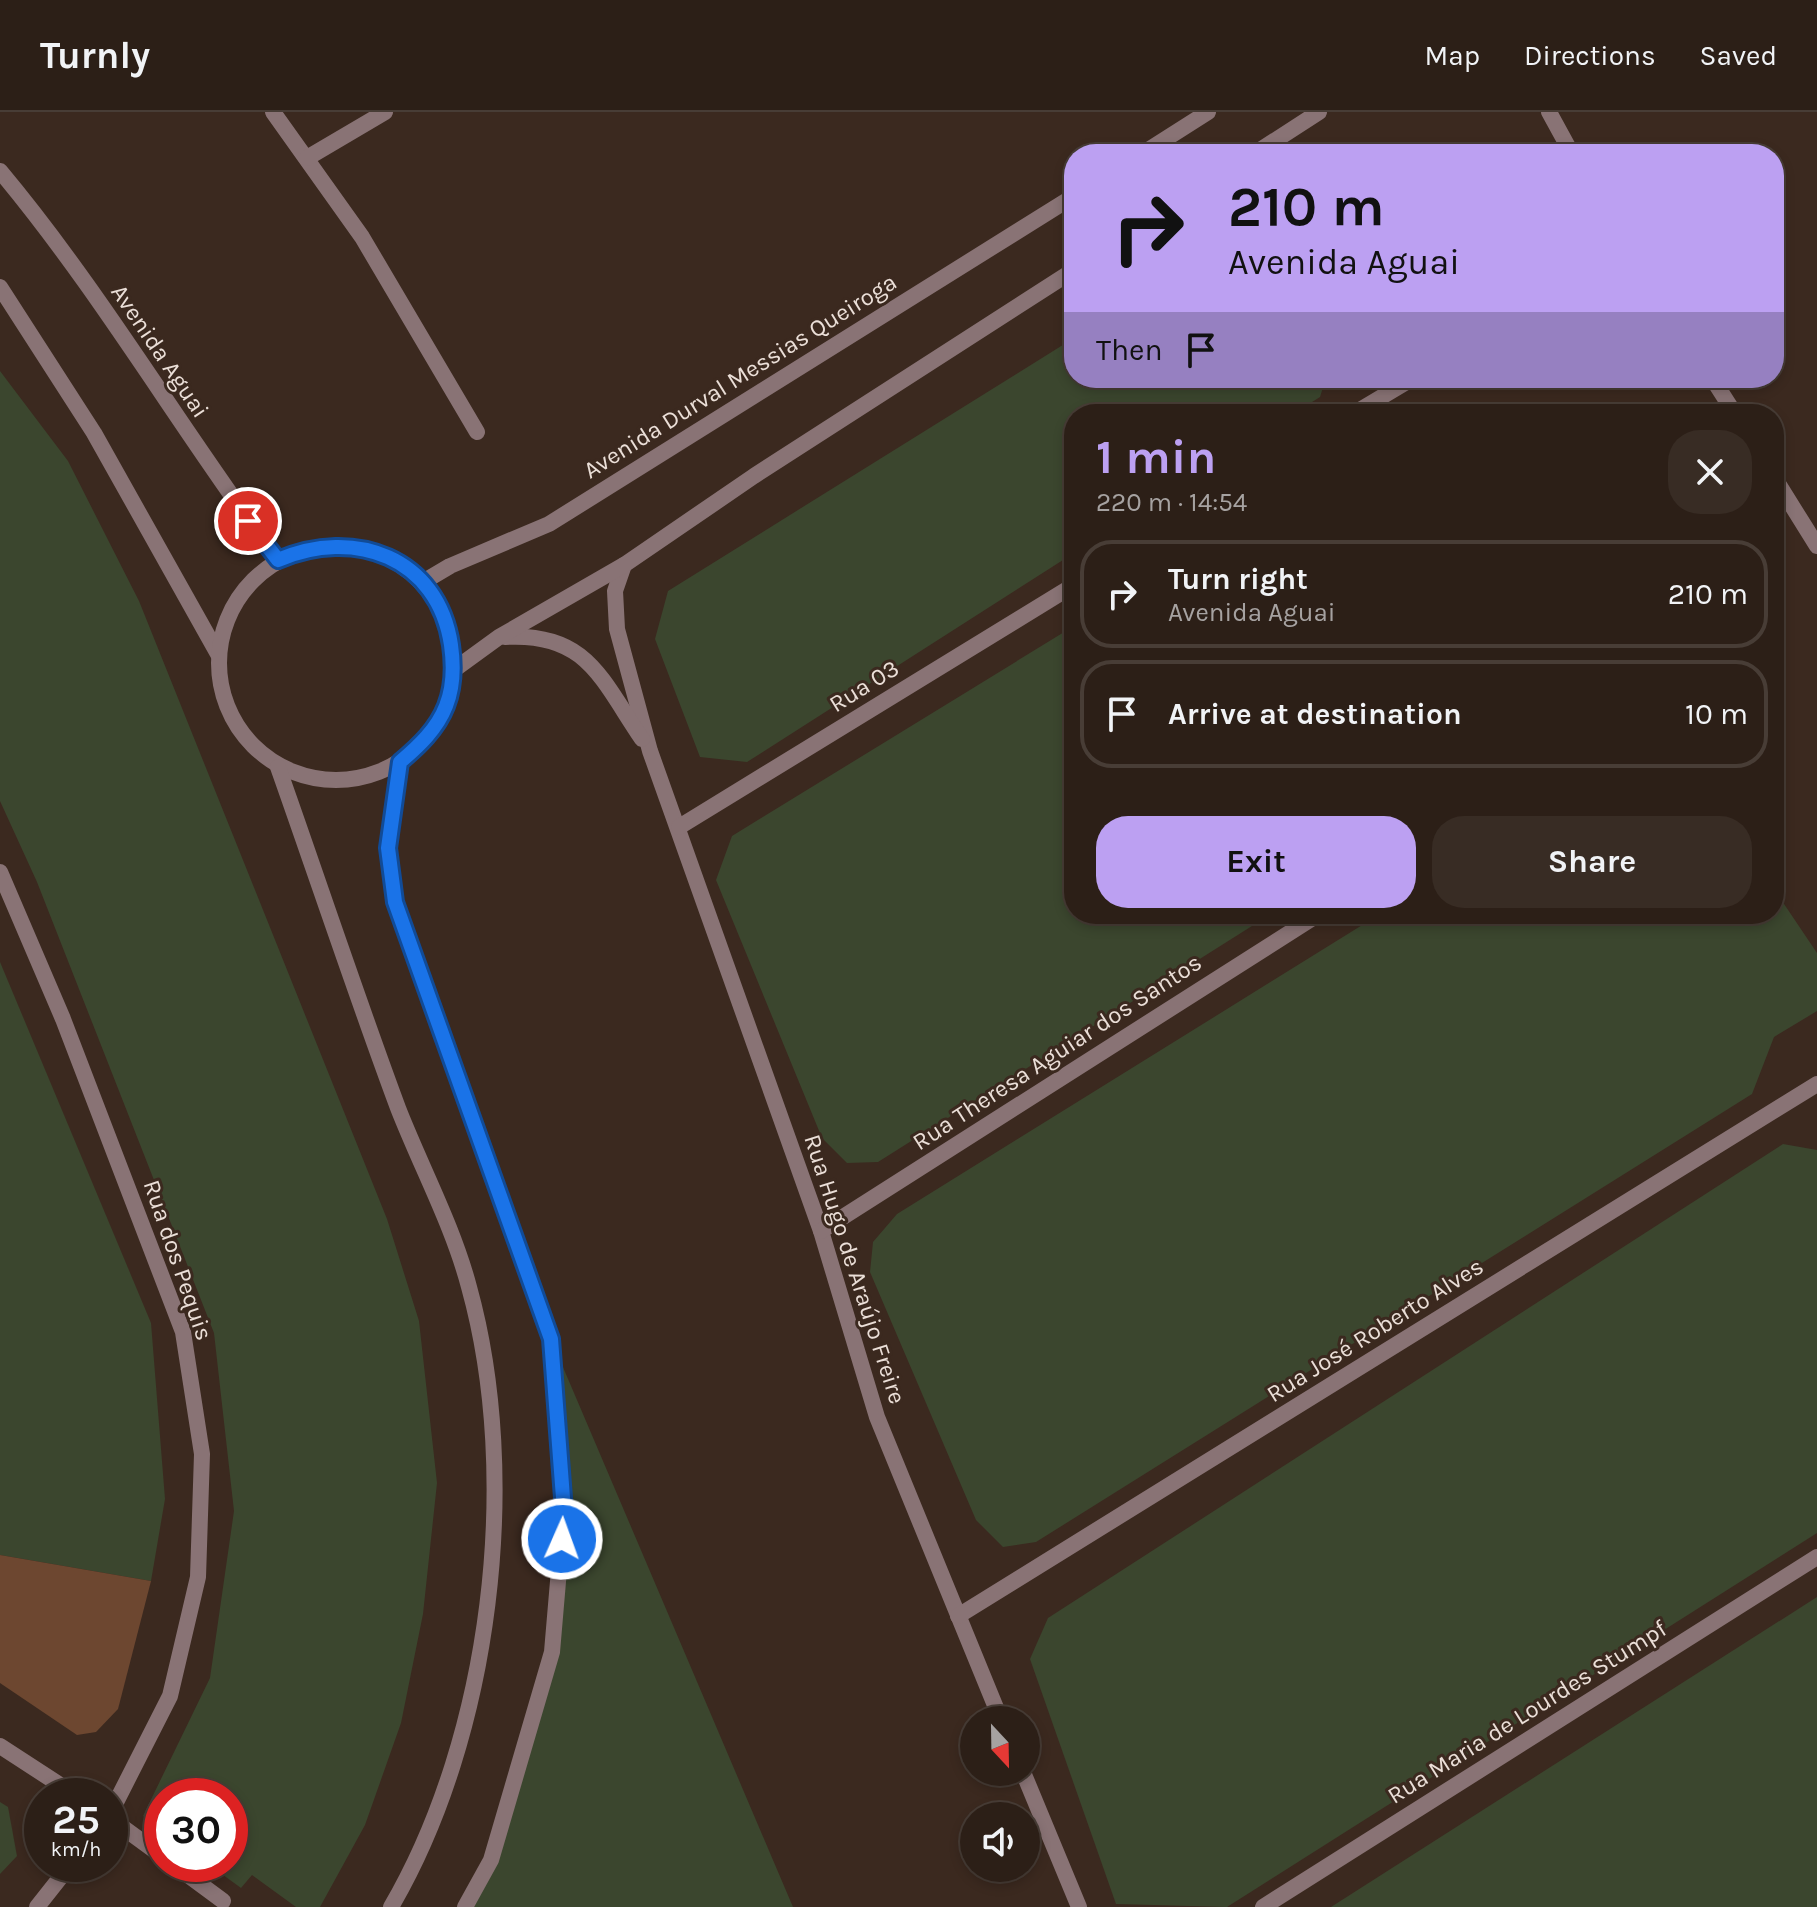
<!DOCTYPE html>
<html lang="en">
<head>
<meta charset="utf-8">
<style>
	:root { --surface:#2c1f17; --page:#382c24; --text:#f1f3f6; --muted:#a6a2a1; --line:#483d36; --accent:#bca0f2 }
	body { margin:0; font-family:Karla,sans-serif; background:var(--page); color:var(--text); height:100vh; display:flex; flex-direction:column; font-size:30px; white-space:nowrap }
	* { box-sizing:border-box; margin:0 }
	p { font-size:26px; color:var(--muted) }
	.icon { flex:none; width:44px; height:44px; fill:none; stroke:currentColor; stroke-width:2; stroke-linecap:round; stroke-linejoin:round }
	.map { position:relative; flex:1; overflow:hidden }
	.details { position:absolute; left:1064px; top:292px; width:720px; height:520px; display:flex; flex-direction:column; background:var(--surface); border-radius:32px; box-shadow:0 4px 12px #0003,0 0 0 2px var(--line) }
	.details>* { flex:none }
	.guide { position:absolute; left:1064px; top:32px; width:720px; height:244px; border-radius:32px; box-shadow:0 4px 12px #0003,0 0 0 2px var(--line); background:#bca0f2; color:#111; overflow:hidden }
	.needle { width:52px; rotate:158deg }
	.controls { position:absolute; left:960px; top:1594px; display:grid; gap:16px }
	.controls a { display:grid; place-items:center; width:80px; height:80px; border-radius:50%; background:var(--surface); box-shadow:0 4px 12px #0003,0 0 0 2px var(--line); font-size:40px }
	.speed { position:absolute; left:24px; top:1666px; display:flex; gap:16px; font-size:40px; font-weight:700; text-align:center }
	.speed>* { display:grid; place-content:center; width:104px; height:104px; border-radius:50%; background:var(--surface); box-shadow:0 4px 12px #0003,0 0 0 2px var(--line); line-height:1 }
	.speed small { font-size:20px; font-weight:400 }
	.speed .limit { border:12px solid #d22; background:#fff; color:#111 }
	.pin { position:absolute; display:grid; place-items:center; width:68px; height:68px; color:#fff; margin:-34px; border:4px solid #fff; border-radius:50%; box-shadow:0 2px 8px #0007 }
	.me { position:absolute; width:88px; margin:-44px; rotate:2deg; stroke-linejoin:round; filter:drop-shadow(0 0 6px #0008) }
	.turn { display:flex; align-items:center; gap:28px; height:168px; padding:0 32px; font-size:36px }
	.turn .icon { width:104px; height:104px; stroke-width:2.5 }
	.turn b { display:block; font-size:56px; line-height:68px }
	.then { display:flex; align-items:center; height:76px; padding:0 32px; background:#0003; gap:16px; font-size:30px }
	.round { display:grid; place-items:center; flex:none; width:84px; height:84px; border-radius:32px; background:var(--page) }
	.head { display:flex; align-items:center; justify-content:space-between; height:136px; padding:0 32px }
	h1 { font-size:48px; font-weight:700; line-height:60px; color:var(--accent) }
	.cta { display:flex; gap:16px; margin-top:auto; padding:16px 32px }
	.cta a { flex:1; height:92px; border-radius:32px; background:var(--accent); color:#111; font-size:32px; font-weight:700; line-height:92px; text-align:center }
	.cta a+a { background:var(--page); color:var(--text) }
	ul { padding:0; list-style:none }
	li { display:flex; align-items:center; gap:24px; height:108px; margin:0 16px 12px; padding:0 16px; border:4px solid var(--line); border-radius:32px }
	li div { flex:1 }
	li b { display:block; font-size:30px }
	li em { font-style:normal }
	header { display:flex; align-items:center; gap:48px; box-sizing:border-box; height:112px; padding:0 40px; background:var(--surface); border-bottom:2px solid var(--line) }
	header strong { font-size:38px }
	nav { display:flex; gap:44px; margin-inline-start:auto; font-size:28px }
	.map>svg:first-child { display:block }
	.green { fill:#3b462e }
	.building { fill:#6d4730 }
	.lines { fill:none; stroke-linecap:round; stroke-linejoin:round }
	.street { stroke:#897375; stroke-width:16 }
	.route-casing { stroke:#114b97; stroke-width:20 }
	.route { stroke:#1a73e8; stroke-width:14 }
	.labels { text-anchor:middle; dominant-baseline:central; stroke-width:6; stroke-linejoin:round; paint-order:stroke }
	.street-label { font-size:24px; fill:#ebdfd8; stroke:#3b291f }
</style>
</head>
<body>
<header>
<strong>Turnly</strong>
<nav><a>Map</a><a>Directions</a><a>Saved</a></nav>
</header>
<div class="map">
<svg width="1817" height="1795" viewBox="0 0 1817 1795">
	<rect width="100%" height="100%" fill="#3b291f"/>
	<g class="green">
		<path d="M 1074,226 L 1074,266 L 1326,266 L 1320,285 L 1293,302 L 1074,302 L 1074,441 L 747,650 L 700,645 L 655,527 L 668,479 Z"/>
		<path d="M 0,259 L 68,349 L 139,489 L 387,1107 L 419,1209 L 437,1371 L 423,1502 L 401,1611 L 365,1713 L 320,1795 L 296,1795 L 252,1763 L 241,1776 L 208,1752 L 230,1752 L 230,1684 L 162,1684 L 162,1718 L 143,1704 L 210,1566 L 234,1399 L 214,1221 L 37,770 L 0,689 Z"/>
		<path d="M 1074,514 L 1074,802 L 1271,802 L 878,1050 L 847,1051 L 822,1026 L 716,768 L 732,724 Z"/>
		<path d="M 1774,777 L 1817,841 L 1817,899 L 1774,925 L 1752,982 L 1036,1430 L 1003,1435 L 976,1408 L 870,1160 L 873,1130 L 897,1102 L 1380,802 L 1774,802 Z"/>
		<path d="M 0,850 L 151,1211 L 165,1387 L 151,1469 L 0,1443 Z"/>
		<path d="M 1783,1032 L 1817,1038 L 1817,1421 L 1227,1795 L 1116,1792 L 1030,1547 L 1048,1506 Z"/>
		<path d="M 551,1227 L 793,1795 L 465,1795 L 491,1748 L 552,1540 L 564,1399 Z"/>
		<path d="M 1817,1485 L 1817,1795 L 1331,1795 Z"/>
		<path d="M 0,1690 L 8,1695 L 17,1744 L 0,1762 Z"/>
	</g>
	<path class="building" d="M 0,1443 L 151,1469 L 118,1597 L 96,1620 L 77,1623 L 0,1571 Z"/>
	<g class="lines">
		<g class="street">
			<path d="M 273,0 L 362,125 L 477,320"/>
			<path d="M 1549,0 L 1572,42"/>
			<path d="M 1142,42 L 1208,0"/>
			<path d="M 1254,42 L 1319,0"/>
			<path d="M 307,46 L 385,0"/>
			<path d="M 0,59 C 102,181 183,321 278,448"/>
			<path d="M 0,175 L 94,321 L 218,542"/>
			<path d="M 1712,266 L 1735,302"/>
			<path d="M 1353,302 L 1405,271"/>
			<path d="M 1774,365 L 1817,434"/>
			<circle cx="336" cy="551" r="117"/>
			<path d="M 624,453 L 615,479 L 617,517 L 650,639 L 821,1119 L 877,1305 L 1001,1608"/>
			<path d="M 423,470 L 450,454 L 549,412 L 1074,84"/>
			<path d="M 505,525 C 587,520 601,567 642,627"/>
			<path d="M 455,557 L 499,525 L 624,453 L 754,364 L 1074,158"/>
			<path d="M 400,650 L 388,736 L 395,790 L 551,1227 L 564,1399 L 552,1540 L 491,1748 L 465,1795"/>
			<path d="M 278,655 C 318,768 356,883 398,996 C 421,1055 453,1114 469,1175 C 522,1366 491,1624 391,1795"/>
			<path d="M 679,715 L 1074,473"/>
			<path d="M 0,760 L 63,907 L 183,1220 L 202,1342 L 198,1465 L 170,1584 L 110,1702"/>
			<path d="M 821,1119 L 1319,802"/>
			<path d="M 958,1504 L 1817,972"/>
			<path d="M 0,1634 L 77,1684"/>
			<path d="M 1023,1660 L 1079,1795"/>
			<path d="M 110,1706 L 162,1744"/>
			<path d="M 173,1752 L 223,1789"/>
			<path d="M 37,1795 L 71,1752"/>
			<path d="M 1263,1795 L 1817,1445"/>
		</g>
	</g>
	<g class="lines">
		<g class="route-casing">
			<path id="route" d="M 248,409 L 278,448 C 354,415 438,445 451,533 C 454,554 454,574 446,594 C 437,617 419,634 400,650 L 388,736 L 395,790 L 551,1227 L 564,1399 L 562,1427"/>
		</g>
		<use href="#route" class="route"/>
	</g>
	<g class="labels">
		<g class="street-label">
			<text transform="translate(160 239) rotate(56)">Avenida Aguai</text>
			<text transform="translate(740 264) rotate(-32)">Avenida Durval Messias Queiroga</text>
			<text transform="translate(864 574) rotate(-32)">Rua 03</text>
			<text transform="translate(1057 940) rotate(-33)">Rua Theresa Aguiar dos Santos</text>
			<text transform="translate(178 1148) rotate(71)">Rua dos Pequis</text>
			<text transform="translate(855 1157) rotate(72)">Rua Hugo de Araújo Freire</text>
			<text transform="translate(1375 1218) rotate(-32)">Rua José Roberto Alves</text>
			<text transform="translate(1527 1600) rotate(-32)">Rua Maria de Lourdes Stumpf</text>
		</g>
	</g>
</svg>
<div class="controls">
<a><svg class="needle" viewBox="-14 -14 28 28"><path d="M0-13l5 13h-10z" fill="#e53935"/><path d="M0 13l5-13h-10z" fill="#a6a2a1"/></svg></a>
<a><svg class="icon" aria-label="sound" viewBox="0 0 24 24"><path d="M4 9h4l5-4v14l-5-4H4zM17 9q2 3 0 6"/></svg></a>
</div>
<div class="speed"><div>25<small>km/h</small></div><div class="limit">30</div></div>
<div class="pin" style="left:248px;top:409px;background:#d93025"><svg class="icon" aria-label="arrive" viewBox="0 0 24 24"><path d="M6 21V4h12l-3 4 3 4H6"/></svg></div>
<svg class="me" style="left:562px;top:1427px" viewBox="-20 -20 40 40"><circle r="17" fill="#1a73e8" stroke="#fff" stroke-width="3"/><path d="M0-11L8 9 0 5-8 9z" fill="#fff"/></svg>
<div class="guide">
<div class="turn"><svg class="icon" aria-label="right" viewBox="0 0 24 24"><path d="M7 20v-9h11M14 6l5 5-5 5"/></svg><div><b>210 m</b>Avenida Aguai</div></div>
<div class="then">Then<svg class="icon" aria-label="arrive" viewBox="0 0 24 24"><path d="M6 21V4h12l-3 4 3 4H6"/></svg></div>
</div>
<section class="details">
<div class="head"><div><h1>1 min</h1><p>220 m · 14:54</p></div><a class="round"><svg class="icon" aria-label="close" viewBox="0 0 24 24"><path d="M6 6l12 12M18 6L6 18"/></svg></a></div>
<ul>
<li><svg class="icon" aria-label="right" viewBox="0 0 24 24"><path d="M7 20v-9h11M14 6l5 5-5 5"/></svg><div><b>Turn right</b><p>Avenida Aguai</p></div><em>210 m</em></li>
<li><svg class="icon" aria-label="arrive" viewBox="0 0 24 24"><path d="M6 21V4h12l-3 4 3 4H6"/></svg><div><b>Arrive at destination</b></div><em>10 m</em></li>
</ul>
<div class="cta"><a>Exit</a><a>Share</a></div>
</section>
</div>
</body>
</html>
